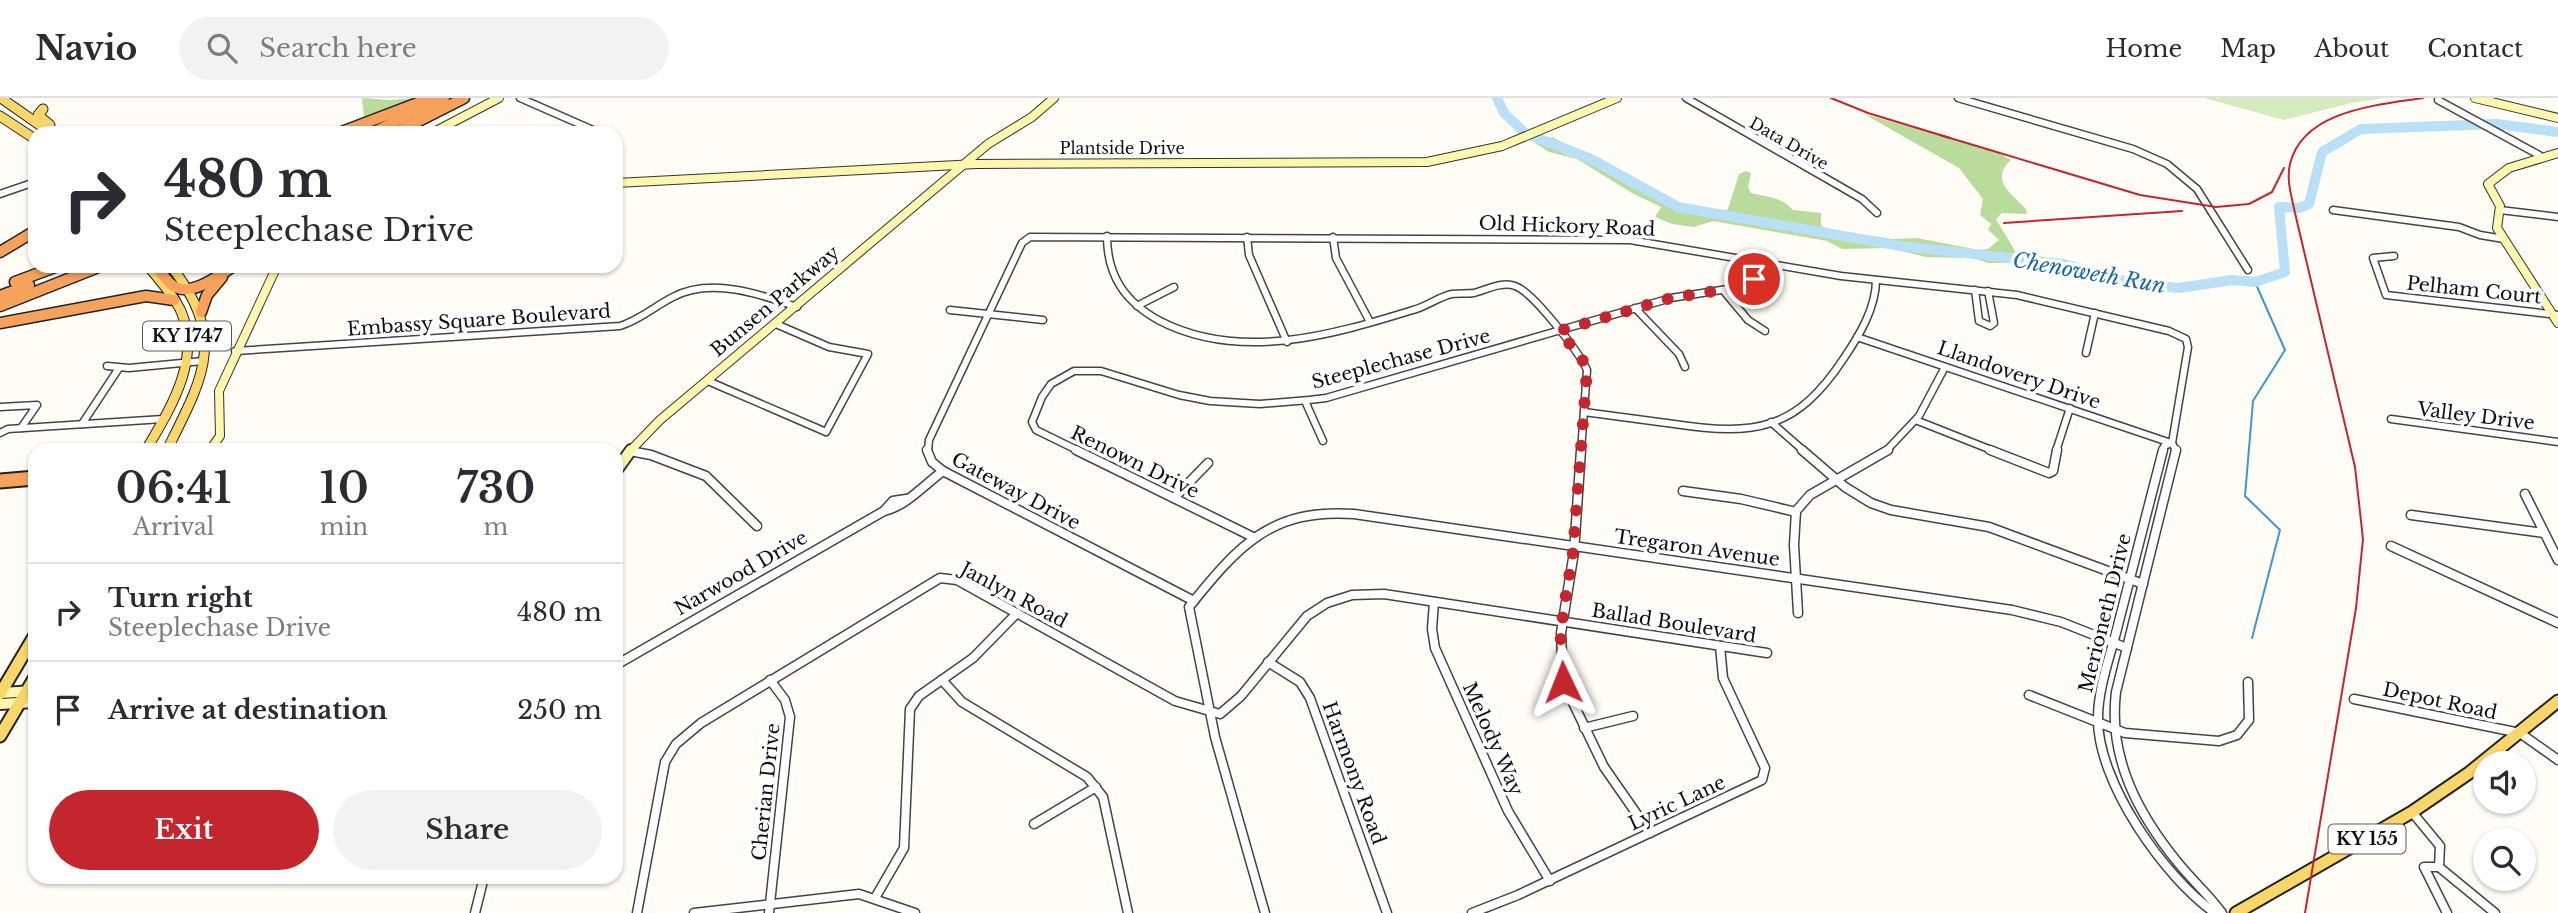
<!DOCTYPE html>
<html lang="en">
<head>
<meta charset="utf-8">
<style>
	:root { --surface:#fff; --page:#f2f2f3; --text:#2b2b33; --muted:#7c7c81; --line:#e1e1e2; --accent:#c4262e }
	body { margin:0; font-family:"Libre Baskerville",serif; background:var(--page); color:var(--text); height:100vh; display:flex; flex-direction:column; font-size:26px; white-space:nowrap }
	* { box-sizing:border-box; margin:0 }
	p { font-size:23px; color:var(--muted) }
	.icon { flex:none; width:38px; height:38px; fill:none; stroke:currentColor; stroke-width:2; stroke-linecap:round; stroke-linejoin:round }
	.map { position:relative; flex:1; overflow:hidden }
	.sheet { position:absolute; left:28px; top:345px; width:595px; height:441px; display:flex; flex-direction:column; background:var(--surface); border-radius:21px; box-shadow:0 2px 5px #0004 }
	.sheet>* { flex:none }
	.top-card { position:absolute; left:28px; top:28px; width:595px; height:147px; border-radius:21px; box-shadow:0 2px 5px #0004; background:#fff; color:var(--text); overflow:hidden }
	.controls { position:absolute; left:2473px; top:653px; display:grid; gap:14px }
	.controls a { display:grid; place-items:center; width:63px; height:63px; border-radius:50%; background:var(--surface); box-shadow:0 2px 5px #0004; font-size:35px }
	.pin { position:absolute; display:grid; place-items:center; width:60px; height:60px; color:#fff; margin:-30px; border:4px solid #fff; border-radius:50%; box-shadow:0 2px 7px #0007 }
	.me { position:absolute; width:77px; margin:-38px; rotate:358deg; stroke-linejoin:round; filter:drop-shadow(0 0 5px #0008) }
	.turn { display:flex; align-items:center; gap:24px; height:147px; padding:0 21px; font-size:32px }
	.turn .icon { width:91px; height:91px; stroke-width:2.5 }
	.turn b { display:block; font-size:49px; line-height:60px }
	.eta { display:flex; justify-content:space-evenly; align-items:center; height:119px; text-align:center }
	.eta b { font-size:42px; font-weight:600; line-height:49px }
	.cta { display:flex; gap:14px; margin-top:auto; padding:14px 21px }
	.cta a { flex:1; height:80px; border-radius:42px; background:var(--accent); color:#fff; font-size:28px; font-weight:600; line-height:80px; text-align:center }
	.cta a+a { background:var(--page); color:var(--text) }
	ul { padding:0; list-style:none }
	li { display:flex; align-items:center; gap:21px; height:98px; padding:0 21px; border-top:2px solid var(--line) }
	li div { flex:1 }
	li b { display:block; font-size:26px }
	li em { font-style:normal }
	header { display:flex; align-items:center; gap:42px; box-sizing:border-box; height:98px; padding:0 35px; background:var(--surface); border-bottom:2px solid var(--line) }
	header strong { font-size:33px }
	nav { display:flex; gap:38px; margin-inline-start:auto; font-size:24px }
	.search { width:490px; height:63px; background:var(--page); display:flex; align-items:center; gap:18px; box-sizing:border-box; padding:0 24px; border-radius:38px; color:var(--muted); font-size:26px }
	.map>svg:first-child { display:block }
	.green { fill:#d5ebbd }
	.forest { fill:#b9dc9c }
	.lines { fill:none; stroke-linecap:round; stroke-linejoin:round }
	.stream { stroke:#3f96cf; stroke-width:2 }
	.river { stroke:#b9e0f7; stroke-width:10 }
	.street-far1-casing { stroke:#444; stroke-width:9 }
	.street-casing { stroke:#444; stroke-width:11 }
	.secondary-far1-casing { stroke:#333; stroke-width:10 }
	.secondary-casing { stroke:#333; stroke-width:14 }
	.primary-far1-casing { stroke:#222; stroke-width:11 }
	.primary-casing { stroke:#222; stroke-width:15 }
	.highway-far1-casing { stroke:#222; stroke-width:13 }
	.highway-casing { stroke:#222; stroke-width:17 }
	.street-far1 { stroke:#fff; stroke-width:6 }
	.street { stroke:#fff; stroke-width:8 }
	.secondary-far1 { stroke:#fff6b0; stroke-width:8 }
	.secondary { stroke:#fff6b0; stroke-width:10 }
	.primary-far1 { stroke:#f9d66b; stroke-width:9 }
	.primary { stroke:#f9d66b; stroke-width:11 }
	.highway-far1 { stroke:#f5a25d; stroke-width:10 }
	.highway { stroke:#f5a25d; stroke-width:13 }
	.rail { stroke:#c4262e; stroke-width:2 }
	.route { stroke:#c4262e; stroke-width:12; stroke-dasharray:0 21.6 }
	.labels { text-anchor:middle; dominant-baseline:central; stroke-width:7; stroke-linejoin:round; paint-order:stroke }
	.far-street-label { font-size:16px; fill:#111; stroke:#fff }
	.shield { fill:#fff; stroke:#585858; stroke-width:2 }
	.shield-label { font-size:18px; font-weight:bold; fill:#111 }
	.street-label { font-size:19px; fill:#111; stroke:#fff }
	.water-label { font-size:21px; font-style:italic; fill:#1768a6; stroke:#fff }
</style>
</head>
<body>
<header>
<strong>Navio</strong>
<div class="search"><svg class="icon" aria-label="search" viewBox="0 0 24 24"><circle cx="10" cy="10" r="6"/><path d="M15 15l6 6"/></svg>Search here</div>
<nav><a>Home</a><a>Map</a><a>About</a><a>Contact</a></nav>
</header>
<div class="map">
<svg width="2558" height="815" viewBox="0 0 2558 815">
	<rect width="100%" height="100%" fill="#fffdf5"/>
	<path class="green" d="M 2204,0 L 2385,0 L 2351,5 L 2284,22 Z"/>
	<g class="forest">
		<path d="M 362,0 L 390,2 L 417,0 L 364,19 Z"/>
		<path d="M 1864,16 L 1994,52 L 2011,62 C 1989,82 2012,96 2026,111 L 2027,116 L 2002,115 L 1996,121 L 2015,153 L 2035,159 L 2027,165 L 1988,165 L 1973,160 L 1926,159 L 1889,150 L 1842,151 L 1827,143 L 1713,123 L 1694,129 L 1672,126 L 1655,119 L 1661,109 L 1632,95 L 1577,61 L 1549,54 L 1535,45 L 1553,39 C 1568,49 1586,55 1602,64 C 1629,78 1698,127 1728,111 L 1739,76 L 1746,73 L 1751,75 L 1748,89 L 1751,95 C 1768,99 1781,99 1793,112 L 1821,115 L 1821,128 L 1830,132 L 1893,141 L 1917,140 L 1979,152 L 1988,151 L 1999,142 L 1988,132 L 1991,126 L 1980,117 L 1983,101 L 1959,70 Z"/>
	</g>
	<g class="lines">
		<path class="stream" d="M 2252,540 L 2280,432 L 2245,398 L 2253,303 L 2285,252 L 2255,184"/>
		<path class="river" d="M 1497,0 L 1504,15 L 1525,35 L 1591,61 L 1678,109 L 1901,148 L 2064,166 L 2135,186 L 2179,190 L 2232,182 L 2255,184 L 2285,174 L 2279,109 L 2299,110 L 2309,106 L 2322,54 L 2361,31 L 2497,26 L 2558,34"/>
		<g class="street-far1-casing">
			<g id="street-far1">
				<path d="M 520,0 L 600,35"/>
				<path d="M 1686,0 L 1862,101 L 1877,115"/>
				<path d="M 1958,0 L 2133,51 L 2167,66 L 2197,91 L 2248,172"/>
				<path d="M 2438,2 L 2539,57"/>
				<path d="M 0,96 L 35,84"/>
				<path d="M 2333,112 L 2459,129 L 2480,137 L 2504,141"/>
				<path d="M 2500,112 L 2558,119"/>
				<path d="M 1107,138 C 1107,178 1125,204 1160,223 C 1240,264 1332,237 1413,212 C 1426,209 1440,198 1452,196 C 1459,195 1466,196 1474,195 C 1486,192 1502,183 1515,188 C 1533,194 1579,254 1587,272 L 1581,353"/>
				<path d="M 1247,139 L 1249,157 L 1287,244"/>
				<path d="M 1333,139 L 1336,160 L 1370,224"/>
				<path d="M 2394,158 L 2373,160 L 2386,197 L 2558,217"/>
				<path d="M 1723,192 L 1748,222 L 1765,233"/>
				<path d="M 1975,192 L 1979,223 L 1990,228 L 1994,225 L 1988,193"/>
				<path d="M 1137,208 L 1174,189"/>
				<path d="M 1635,210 L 1679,256 L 1685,269"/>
				<path d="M 950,212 L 1043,222"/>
				<path d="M 1857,239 L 2171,345"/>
				<path d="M 235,253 L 620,228 C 640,222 655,208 673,199 C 711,179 760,196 797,209"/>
				<path d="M 2086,255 L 2095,215"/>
				<path d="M 107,268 L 129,270 L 203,263"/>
				<path d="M 708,283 L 826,334 L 868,256 L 829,249 L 776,226"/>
				<path d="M 1305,303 L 1323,343"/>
				<path d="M 0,309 L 37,307 L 21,330"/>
				<path d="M 1584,314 C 1614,318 1644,322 1674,326 C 1755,338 1796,333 1844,260 C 1859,238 1876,210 1876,182"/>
				<path d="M 2391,321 L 2558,344"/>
				<path d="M 1918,323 L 1994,353"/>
				<path d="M 1771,324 L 1804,353"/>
				<path d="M 82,326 L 119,270"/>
				<path d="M 0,335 L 8,331 L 163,321"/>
				<path d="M 2172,345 L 2176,353"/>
				<path d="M 928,353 L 929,342 L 1022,145 L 1030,139 L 1630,142 L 1841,178 L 2017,197 L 2169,233 L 2186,241 L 2188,249 L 2172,345 L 2164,348 L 2163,353"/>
				<path d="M 1079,353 L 1036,332 L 1032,324 L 1042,299 L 1051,286 L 1074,273 L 1101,273 L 1179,297 L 1210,303 L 1260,306 L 1309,302 L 1326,300 L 1671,200 L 1746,188 L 1754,181 L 1757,163"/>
				<path d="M 1886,353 L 1919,318 L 1945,269"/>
				<path d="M 2056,353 L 2070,310"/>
			</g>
		</g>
		<g class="street-casing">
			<g id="street">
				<path d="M 927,352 L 932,364 L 943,373 L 1194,503"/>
				<path d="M 1076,352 L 1253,439"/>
				<path d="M 1581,352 L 1574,454 L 1561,535 L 1563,584 L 1604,669 L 1650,735"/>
				<path d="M 1802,352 L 1845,389 L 1871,405 L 1891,412 L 1989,429 L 2143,486"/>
				<path d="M 1990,352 L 2049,375 L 2053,373 L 2057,352"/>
				<path d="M 2163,352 C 2148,410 2133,468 2118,527 C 2111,556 2098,589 2098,620 C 2097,684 2165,780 2215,815"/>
				<path d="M 2176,352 L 2116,594 C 2108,660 2138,716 2179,766 C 2193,783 2209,797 2222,815"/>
				<path d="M 630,353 L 651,357 L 706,378 L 757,428"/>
				<path d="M 1683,393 L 1741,401 L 1796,414"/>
				<path d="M 2525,396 L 2558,462"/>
				<path d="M 1174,400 L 1208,365"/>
				<path d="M 884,413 L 893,403 L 906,401"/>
				<path d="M 2411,417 L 2544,435"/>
				<path d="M 2391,448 L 2558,525"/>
				<path d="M 1434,504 L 1432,531 L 1435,550 L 1508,713 L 1550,783"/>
				<path d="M 1798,515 L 1794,447 L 1796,413 L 1810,397 L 1888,352"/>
				<path d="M 1268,564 L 1300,584 L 1310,600 L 1387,815"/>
				<path d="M 616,567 L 884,413 C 906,408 924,387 943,373"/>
				<path d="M 942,582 L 962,604 L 1087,679 L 1103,699 L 1128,815"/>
				<path d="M 2029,597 L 2125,635 L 2219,643 L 2237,637 L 2249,622 L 2248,584"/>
				<path d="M 2354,601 L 2520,635 L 2558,662"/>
				<path d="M 1584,630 L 1633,618"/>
				<path d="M 2412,714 L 2440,748 L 2439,769 L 2424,769 L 2447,815"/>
				<path d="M 1034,726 L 1096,689"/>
				<path d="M 2439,769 L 2495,815"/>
				<path d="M 875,800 L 904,750 L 910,611 L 919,598 L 973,560 L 1017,515"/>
				<path d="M 475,815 L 484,779"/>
				<path d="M 637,815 L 665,664 L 676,646 L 701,625 L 940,480 L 957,482 L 1175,603 L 1220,616 L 1241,598 L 1307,518 L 1327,505 L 1352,497 L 1384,496 L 1767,555"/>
				<path d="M 694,815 L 859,796 L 915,815"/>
				<path d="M 769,815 L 790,619 L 785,602 L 770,582"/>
				<path d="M 1265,815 L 1215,639 L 1189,509 C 1238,448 1271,410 1354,416 L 2012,512 L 2061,524 L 2127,550"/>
				<path d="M 1472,815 L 1518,797 L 1762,682 L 1765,670 L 1723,580 L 1720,548"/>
			</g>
		</g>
		<g class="secondary-far1-casing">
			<g id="secondary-far1">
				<path d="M 2475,0 L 2558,20"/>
				<path d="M 432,35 L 499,0"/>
				<path d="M 2558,55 L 2509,70 L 2488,86 L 2500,108 L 2497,130 L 2558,225"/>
				<path d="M 616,85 L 976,66 L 1427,64 L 1502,48 L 1617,0"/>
				<path d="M 210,352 L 220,338 L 219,293 L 277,168"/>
				<path d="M 630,353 L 660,322 L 988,46 L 1032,19 L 1054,0"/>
			</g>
		</g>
		<g class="secondary-casing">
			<g id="secondary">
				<path d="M 616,373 L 631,352"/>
				<path d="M 0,595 L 35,593"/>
				<path d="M 0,606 L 35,604"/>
			</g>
		</g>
		<g class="primary-far1-casing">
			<g id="primary-far1">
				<path d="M 1,0 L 51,35"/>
				<path d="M 43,11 L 38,17 L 50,27"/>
				<path d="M 0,18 L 35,41"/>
				<path d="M 146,352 C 170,311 203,260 180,211 C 172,195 159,182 148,168"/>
				<path d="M 167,352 C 204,278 227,240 171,168"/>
			</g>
		</g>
		<g class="primary-casing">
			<g id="primary">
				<path d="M 0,596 L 35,537"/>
				<path d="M 0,638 L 35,579"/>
				<path d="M 2236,815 L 2412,714 L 2469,675 L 2558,603"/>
			</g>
		</g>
		<g class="highway-far1-casing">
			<g id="highway-far1">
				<path d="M 339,35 L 431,0"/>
				<path d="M 372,35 L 444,0"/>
				<path d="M 395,35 L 464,0"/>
				<path d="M 0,154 L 35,133"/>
				<path d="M 155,168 C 162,174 167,185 175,189 C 194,198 219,177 234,168"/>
				<path d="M 15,184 L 58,168"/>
				<path d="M 0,198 L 29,187"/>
				<path d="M 0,208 L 101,168"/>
				<path d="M 201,214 L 207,197 L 222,179"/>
				<path d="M 0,225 L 146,198 L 174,202"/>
			</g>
		</g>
		<g class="highway-casing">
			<path id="highway" d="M 0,383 L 35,380"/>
		</g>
		<use href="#street-far1" class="street-far1"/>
		<use href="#street" class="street"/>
		<use href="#secondary-far1" class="secondary-far1"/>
		<use href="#secondary" class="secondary"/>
		<use href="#primary-far1" class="primary-far1"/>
		<use href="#primary" class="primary"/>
		<use href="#highway-far1" class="highway-far1"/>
		<use href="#highway" class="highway"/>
		<g class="rail">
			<path d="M 1831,0 L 1868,15 L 1950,40"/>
			<path d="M 1940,37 L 2140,97 L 2216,109 L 2249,106 L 2272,94 L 2284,70"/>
			<path d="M 2004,125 L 2182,113"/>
			<path d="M 2305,815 L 2356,510 L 2363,441 L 2355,369 L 2295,115 C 2292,100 2286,82 2290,66 C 2303,12 2378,7 2423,0"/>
		</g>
	</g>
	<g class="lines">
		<path class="route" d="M 1563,584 C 1555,542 1567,496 1573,454 L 1587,272 L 1582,261 L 1559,233 L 1671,200 L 1746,188 L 1754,181"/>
	</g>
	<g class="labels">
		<g class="far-street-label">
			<text transform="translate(1789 45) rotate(30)">Data Drive</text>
			<text x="1122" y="50">Plantside Drive</text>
		</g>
		<g class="shield">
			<rect x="143" y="223.5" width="88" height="29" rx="5"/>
			<rect x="2328.5" y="726.5" width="77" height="29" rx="5"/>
		</g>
		<g class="shield-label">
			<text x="187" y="238">KY 1747</text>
			<text x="2367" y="741">KY 155</text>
		</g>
		<g class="street-label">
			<text transform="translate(1567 128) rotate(2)">Old Hickory Road</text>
			<text transform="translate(2474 192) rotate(6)">Pelham Court</text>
			<text transform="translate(775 203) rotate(-40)">Bunsen Parkway</text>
			<text transform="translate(479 222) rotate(-4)">Embassy Square Boulevard</text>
			<text transform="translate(1401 261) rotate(-15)">Steeplechase Drive</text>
			<text transform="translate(2019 277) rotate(19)">Llandovery Drive</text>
			<text transform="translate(2476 318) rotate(7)">Valley Drive</text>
			<text transform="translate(1135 364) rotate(26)">Renown Drive</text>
			<text transform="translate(1016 393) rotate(28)">Gateway Drive</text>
			<text transform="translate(1697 450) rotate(8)">Tregaron Avenue</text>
			<text transform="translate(741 475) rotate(-30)">Narwood Drive</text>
			<text transform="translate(1014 497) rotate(28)">Janlyn Road</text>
			<text transform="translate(2105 515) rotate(-76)">Merioneth Drive</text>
			<text transform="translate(1674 525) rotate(9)">Ballad Boulevard</text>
			<text transform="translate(2440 603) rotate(12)">Depot Road</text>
			<text transform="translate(1493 641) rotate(66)">Melody Way</text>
			<text transform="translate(1354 675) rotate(70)">Harmony Road</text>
			<text transform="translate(766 694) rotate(-84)">Cherian Drive</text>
			<text transform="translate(1677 705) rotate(-25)">Lyric Lane</text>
		</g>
		<g class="water-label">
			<text transform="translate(2089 175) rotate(10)">Chenoweth Run</text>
		</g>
	</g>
</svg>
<div class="controls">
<a><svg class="icon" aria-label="sound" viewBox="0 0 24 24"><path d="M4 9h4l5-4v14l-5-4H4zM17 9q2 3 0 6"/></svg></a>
<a><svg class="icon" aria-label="search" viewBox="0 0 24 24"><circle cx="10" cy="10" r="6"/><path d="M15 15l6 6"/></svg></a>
</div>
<div class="pin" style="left:1754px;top:181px;background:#d93025"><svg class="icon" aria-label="arrive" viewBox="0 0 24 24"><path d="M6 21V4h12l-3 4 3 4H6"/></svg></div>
<svg class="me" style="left:1563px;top:584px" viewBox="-20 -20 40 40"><path d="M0-17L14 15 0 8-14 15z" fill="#c4262e" stroke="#fff" stroke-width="4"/></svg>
<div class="top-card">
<div class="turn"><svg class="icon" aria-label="right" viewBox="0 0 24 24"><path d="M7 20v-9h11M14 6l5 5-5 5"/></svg><div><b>480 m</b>Steeplechase Drive</div></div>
</div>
<section class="sheet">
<div class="eta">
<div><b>06:41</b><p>Arrival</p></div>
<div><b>10</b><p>min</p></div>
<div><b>730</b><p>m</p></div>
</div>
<ul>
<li><svg class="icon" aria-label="right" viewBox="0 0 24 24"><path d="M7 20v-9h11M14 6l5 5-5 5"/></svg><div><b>Turn right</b><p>Steeplechase Drive</p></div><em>480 m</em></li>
<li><svg class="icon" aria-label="arrive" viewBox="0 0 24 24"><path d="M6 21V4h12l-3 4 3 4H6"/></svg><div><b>Arrive at destination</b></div><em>250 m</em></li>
</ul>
<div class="cta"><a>Exit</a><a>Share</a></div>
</section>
</div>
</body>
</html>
